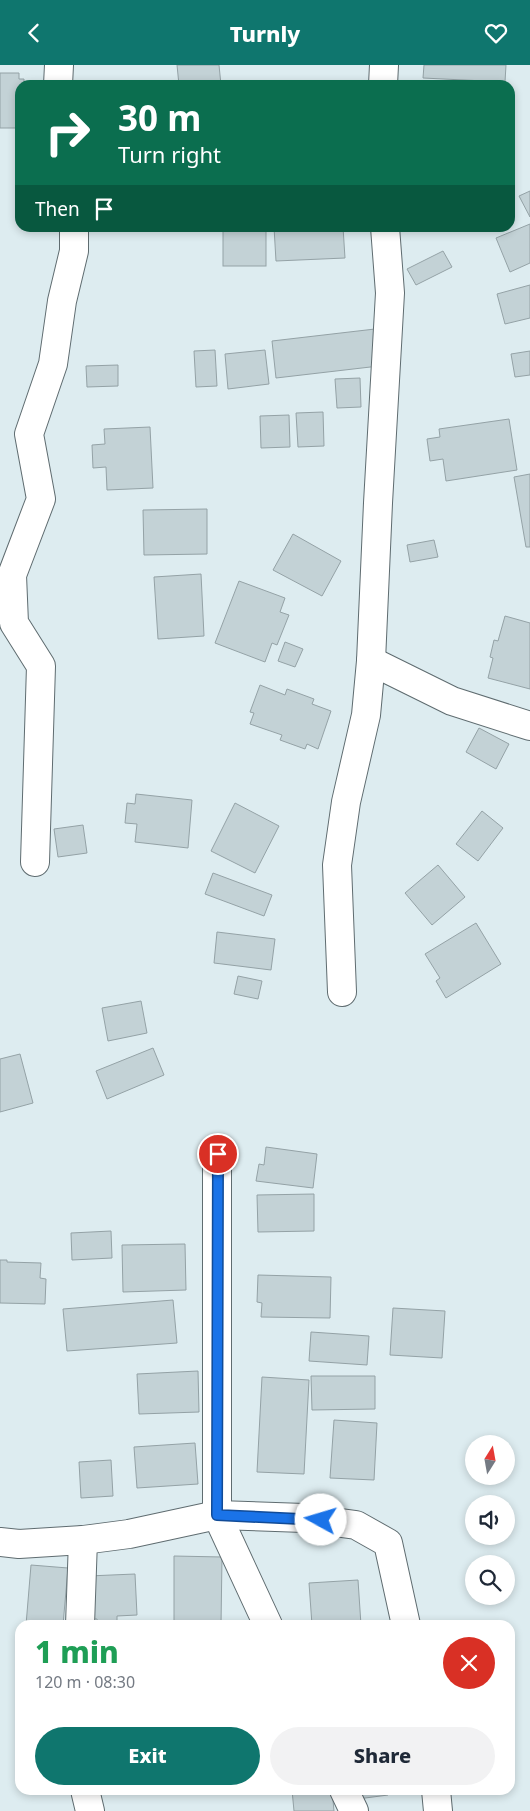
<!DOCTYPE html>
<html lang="en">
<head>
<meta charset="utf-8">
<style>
	:root { --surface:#fff; --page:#f2f2f3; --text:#1f2937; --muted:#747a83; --accent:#0f766e }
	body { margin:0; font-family:"Noto Sans",sans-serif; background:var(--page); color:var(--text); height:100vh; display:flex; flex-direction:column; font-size:19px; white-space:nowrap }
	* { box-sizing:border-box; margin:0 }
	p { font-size:16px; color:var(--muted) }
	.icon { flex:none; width:28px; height:28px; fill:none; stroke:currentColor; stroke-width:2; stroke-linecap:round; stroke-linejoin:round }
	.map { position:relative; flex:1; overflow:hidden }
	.sheet { position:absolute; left:15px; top:1555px; width:500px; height:175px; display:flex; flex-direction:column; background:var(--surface); border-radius:15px; box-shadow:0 2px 8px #0003 }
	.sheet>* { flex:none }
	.top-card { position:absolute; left:15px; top:15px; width:500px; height:152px; border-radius:15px; box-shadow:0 2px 8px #0003; background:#0b6e4f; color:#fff; overflow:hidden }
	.needle { width:32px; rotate:11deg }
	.buttons { position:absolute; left:465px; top:1370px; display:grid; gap:10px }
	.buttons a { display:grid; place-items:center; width:50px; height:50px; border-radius:50%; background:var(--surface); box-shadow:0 2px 8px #0003; font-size:25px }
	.pin { position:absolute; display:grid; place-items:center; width:42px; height:42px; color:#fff; margin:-21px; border:2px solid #fff; border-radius:50%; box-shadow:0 1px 5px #0007 }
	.me { position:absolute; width:55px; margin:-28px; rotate:276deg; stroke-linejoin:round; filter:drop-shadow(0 0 4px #0008) }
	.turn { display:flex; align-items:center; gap:18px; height:105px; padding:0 20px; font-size:22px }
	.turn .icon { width:65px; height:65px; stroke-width:2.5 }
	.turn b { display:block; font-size:35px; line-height:42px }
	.then { display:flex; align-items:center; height:48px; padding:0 20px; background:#0003; gap:10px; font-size:19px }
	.round { display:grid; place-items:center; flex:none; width:52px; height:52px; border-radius:26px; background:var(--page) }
	.head { display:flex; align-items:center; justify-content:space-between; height:85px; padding:0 20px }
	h1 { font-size:30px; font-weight:800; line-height:38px; color:#1e9e55 }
	.primary-button { display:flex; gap:10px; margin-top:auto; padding:10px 20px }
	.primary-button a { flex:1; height:58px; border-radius:30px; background:var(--accent); color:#fff; font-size:20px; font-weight:800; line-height:58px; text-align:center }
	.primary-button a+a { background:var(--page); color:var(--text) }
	header { display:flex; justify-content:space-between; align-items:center; height:65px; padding:0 20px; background:var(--accent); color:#fff; font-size:22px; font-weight:800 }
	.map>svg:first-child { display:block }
	.building { fill:#c3d2d6; stroke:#94a2a6 }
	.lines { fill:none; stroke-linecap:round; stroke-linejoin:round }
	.minor-casing { stroke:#5f6c70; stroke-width:30 }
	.minor { stroke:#fff; stroke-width:28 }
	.route-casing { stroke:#114b97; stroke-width:12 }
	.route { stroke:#1a73e8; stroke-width:9 }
</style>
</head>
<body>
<header><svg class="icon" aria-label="back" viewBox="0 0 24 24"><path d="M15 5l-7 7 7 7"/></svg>Turnly<svg class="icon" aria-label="heart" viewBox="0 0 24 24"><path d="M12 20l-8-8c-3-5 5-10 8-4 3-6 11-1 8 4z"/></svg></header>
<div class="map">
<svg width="530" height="1746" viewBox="0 0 530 1746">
	<rect width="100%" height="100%" fill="#ddecf0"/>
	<g class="building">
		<path d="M 177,0 L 219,0 L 221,20 L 179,20 Z"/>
		<path d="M 424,0 L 506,0 L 505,17 L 423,13 Z"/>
		<path d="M 0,8 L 19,8 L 19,14 L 24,14 L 24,20 L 20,20 L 20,41 L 17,42 L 17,63 L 0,63 Z"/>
		<path d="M 530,126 L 530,152 L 519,131 Z"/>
		<path d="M 530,159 L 530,198 L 510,207 L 496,173 Z"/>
		<rect x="223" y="162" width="43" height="39"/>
		<path d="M 274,162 L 343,162 L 345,193 L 276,196 Z"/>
		<path d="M 443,186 L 452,202 L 416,220 L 407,204 Z"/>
		<path d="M 530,220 L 530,253 L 505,259 L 497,229 Z"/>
		<path d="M 375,264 L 379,301 L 276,313 L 272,276 Z"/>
		<path d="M 215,285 L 217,321 L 196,322 L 194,286 Z"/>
		<path d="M 265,285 L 269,319 L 228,324 L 225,289 Z"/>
		<path d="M 530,286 L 530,310 L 515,312 L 511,289 Z"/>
		<path d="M 118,300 L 118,321 L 87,322 L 86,301 Z"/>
		<path d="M 360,313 L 361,342 L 337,343 L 335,314 Z"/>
		<path d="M 323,347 L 324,381 L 298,382 L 296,348 Z"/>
		<path d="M 289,350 L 290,382 L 261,383 L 260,351 Z"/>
		<path d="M 509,354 L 517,405 L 446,416 L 443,394 L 430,396 L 427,374 L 440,372 L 439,364 Z"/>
		<path d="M 150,362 L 153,423 L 107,425 L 106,402 L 93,403 L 92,380 L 105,379 L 104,364 Z"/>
		<path d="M 530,409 L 530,482 L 526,482 L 514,412 Z"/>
		<path d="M 207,444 L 207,489 L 144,490 L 143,445 Z"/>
		<path d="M 293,469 L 341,496 L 322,531 L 273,505 Z"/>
		<path d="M 434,475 L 438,492 L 410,497 L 407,480 Z"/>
		<path d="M 201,509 L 204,571 L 158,574 L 154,512 Z"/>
		<path d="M 239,516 L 285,533 L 280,547 L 289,550 L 277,580 L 272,578 L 265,597 L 215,578 Z"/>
		<path d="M 505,551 L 530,558 L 530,624 L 488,613 L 493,593 L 490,592 L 494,575 L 498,576 Z"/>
		<path d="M 285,577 L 303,584 L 295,602 L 278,596 Z"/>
		<path d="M 260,620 L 285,630 L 287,624 L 314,634 L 312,639 L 331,646 L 318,684 L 307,679 L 305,684 L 280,675 L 282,670 L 250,659 L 254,648 L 250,647 Z"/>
		<path d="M 479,663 L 509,679 L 496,704 L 466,687 Z"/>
		<path d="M 136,729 L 192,735 L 188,783 L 135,777 L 137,759 L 125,758 L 127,738 L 135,739 Z"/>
		<path d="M 235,738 L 279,761 L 255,808 L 211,786 Z"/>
		<path d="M 482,746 L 503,763 L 478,796 L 456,779 Z"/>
		<path d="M 83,760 L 87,788 L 58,792 L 54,764 Z"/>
		<path d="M 438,800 L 465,832 L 432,860 L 405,828 Z"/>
		<path d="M 213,808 L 272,830 L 264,851 L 205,829 Z"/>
		<path d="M 476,858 L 501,899 L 446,933 L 436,916 L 440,913 L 425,889 Z"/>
		<path d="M 217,867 L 275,874 L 271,905 L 214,898 Z"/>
		<path d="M 238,911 L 262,916 L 258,934 L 234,929 Z"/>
		<path d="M 141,936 L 147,968 L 108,976 L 102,943 Z"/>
		<path d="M 153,983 L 164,1010 L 107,1034 L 96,1006 Z"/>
		<path d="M 20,989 L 33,1038 L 0,1047 L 0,994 Z"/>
		<path d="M 266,1082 L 317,1089 L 313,1123 L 256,1116 L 259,1099 L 264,1100 Z"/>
		<path d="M 314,1129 L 314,1166 L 258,1167 L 257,1130 Z"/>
		<path d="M 111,1166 L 112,1193 L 72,1195 L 71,1168 Z"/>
		<path d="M 185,1179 L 186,1225 L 123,1227 L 122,1180 Z"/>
		<path d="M 0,1195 L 7,1195 L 7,1197 L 41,1198 L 40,1213 L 46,1214 L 45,1239 L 0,1238 Z"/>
		<path d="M 258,1210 L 331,1212 L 330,1253 L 261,1252 L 262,1238 L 257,1237 Z"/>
		<path d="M 173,1235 L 177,1278 L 67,1286 L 63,1244 Z"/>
		<path d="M 393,1243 L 445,1246 L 442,1293 L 390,1290 Z"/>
		<path d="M 311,1267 L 369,1271 L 367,1300 L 309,1296 Z"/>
		<path d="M 198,1306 L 199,1347 L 139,1349 L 137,1309 Z"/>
		<path d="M 311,1311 L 375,1311 L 375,1344 L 312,1345 Z"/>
		<path d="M 262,1312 L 309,1315 L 304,1409 L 257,1407 Z"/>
		<path d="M 334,1355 L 377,1358 L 374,1415 L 330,1413 Z"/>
		<path d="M 195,1378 L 198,1419 L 137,1423 L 134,1382 Z"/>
		<path d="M 111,1395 L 113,1431 L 81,1433 L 79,1397 Z"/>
		<path d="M 174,1491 L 222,1492 L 221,1560 L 174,1560 Z"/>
		<path d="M 31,1500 L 68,1503 L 63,1560 L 26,1560 Z"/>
		<path d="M 135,1509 L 137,1550 L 117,1551 L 117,1560 L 98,1560 L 97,1554 L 90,1554 L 88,1511 Z"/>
		<path d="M 358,1515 L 361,1560 L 312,1560 L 309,1518 Z"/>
		<path d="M 292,1725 L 332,1725 L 334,1746 L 294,1746 Z"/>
		<path d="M 348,1725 L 387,1725 L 388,1730 L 350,1735 Z"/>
	</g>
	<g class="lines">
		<g class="minor-casing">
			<g id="minor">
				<path d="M 58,20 L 59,0"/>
				<path d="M 383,20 L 384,0"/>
				<path d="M 371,596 L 452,636 L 530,661"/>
				<path d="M 35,797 L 41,601 L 14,558 L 12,510 L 41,434 L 29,369 L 53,299 L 62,236 L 74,186 L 74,162"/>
				<path d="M 342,927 L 337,800 L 346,737 L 366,650 L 371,596 L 378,438 L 390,228 L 385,162"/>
				<path d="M 217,1089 L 217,1450 L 268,1560"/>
				<path d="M 0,1477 L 19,1479 L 83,1475 L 129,1469 L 217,1450 L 304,1453 L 356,1460 L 388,1478 L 406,1560"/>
				<path d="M 80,1560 L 83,1475"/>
				<path d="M 85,1725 L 90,1746"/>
				<path d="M 344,1725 L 354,1746"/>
				<path d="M 436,1725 L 438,1746"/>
			</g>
		</g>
		<use href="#minor" class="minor"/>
	</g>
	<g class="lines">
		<g class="route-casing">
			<path id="route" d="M 218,1089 L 217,1450 L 321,1455"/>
		</g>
		<use href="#route" class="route"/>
	</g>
</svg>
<div class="buttons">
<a><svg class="needle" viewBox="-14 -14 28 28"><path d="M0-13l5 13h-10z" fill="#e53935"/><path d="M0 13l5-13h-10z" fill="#747a83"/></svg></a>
<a><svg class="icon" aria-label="sound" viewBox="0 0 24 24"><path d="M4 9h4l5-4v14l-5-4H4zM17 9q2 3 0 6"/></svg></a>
<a><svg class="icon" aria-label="search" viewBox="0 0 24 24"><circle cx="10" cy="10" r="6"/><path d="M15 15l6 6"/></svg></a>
</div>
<div class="pin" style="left:218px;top:1089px;background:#d93025"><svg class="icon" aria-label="arrive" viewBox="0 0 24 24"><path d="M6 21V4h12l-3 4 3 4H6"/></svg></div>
<svg class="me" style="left:321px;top:1455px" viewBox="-20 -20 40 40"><circle r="19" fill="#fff"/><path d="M0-13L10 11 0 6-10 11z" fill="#1a73e8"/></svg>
<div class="top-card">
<div class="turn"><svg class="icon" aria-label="right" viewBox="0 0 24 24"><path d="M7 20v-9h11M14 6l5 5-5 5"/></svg><div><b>30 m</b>Turn right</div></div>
<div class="then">Then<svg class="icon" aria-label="arrive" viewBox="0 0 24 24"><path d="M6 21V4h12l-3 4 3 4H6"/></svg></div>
</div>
<section class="sheet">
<div class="head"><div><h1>1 min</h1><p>120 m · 08:30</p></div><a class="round" style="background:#d93025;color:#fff"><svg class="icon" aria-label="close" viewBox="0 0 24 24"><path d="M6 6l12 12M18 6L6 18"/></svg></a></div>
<div class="primary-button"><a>Exit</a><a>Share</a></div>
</section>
</div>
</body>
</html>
